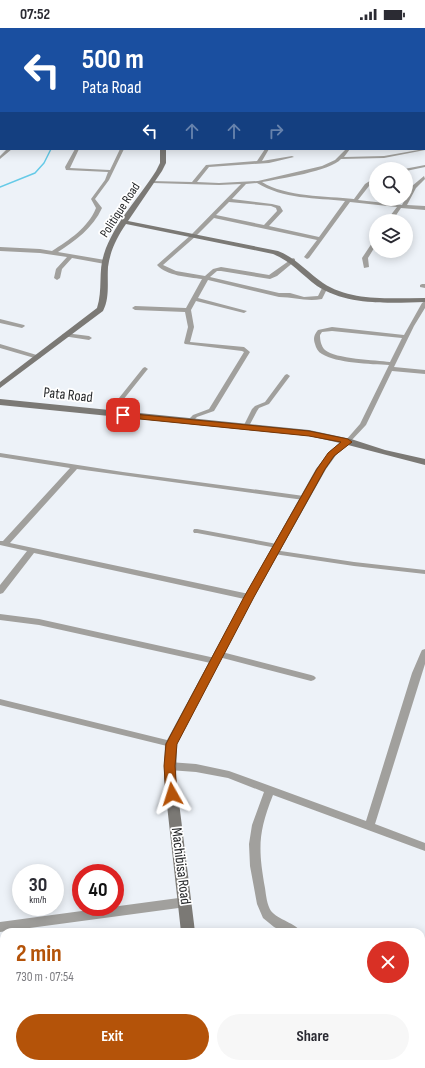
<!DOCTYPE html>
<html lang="en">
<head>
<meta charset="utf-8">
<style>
	:root { --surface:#fff; --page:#f7f7f7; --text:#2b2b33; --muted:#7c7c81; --accent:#b45309 }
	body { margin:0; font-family:"Sofia Sans Condensed",sans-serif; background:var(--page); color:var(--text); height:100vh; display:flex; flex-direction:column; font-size:15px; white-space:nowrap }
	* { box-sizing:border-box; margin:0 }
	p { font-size:13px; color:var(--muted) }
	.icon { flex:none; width:22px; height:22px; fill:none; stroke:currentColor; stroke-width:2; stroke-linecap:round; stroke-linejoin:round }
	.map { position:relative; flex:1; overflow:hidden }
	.side { position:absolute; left:0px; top:900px; width:425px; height:140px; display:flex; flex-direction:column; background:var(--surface); border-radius:12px 12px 0 0; box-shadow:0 2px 10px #0003 }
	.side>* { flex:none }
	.top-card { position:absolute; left:0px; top:0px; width:425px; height:122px; box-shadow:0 2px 10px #0003; background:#1a4fa0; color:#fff; overflow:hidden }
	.fabs { position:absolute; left:369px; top:134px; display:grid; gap:8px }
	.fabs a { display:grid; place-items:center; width:44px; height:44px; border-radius:50%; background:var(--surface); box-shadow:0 2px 10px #0003; font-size:20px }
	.speed { position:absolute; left:12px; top:836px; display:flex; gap:8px; font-size:20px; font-weight:700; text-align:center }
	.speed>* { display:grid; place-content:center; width:52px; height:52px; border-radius:50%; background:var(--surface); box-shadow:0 2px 10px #0003; line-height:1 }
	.speed small { font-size:10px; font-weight:400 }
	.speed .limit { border:6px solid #d22; background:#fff; color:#111 }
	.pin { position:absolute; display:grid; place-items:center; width:34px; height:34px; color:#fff; margin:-17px; border-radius:8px; box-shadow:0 2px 6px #0006 }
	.me { position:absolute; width:44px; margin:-22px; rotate:354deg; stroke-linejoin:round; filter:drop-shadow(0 0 3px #0008) }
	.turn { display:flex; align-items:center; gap:14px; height:84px; padding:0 16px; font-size:18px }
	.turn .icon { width:52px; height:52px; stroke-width:2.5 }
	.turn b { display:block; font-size:28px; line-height:34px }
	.lanes { display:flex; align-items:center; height:38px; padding:0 16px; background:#0003; justify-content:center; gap:20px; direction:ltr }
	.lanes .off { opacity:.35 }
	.round { display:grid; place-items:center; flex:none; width:42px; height:42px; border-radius:21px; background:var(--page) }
	.summary { display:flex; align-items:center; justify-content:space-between; height:68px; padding:0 16px }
	h1 { font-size:24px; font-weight:700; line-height:30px; color:var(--accent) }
	.button { display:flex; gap:8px; margin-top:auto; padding:8px 16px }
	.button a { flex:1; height:46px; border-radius:24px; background:var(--accent); color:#fff; font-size:16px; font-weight:700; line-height:46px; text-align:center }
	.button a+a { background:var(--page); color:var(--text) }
	.status { display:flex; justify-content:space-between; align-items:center; height:28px; padding:0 20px; background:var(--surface); direction:ltr }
	.status svg { height:11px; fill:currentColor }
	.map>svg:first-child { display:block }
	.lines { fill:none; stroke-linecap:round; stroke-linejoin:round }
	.stream { stroke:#65cae7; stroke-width:1.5 }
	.street { fill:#a1a09d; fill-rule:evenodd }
	.secondary { fill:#7b7975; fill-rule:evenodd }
	.route { fill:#b45309; stroke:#753606 }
	.labels { text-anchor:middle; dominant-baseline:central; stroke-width:3.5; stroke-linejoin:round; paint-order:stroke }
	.far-street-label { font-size:13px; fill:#26282a; stroke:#fff }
	.street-label { font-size:15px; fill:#26282a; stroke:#fff }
</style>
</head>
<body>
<div class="status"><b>07:52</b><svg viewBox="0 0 49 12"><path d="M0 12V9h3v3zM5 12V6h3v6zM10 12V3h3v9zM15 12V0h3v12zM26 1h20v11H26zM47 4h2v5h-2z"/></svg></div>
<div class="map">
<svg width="425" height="1040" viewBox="0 0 425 1040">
	<rect width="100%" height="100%" fill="#edf2f8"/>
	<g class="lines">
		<path class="stream" d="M 0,159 L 35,145 L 44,135 L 51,121"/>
		<g class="street">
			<path d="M 23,0 L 28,0 L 22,1 Z"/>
			<path d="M 137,0 L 141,0 L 136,1 Z"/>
			<rect x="225" y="0" width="4" height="1"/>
			<path d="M 266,0 L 270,0 L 265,1 Z"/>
			<path d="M 300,0 L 355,0 L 357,1 L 302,1 Z"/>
			<rect x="424" y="1" width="1" height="2"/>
			<rect x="424" y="9" width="1" height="2"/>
			<path d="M 0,18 L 1,18 L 0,21 Z"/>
			<rect x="424" y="39" width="1" height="2"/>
			<rect x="424" y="82" width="1" height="3"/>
			<rect x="424" y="100" width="1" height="2"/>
			<rect x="0" y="108" width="1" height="2"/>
			<path d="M 424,120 L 425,120 L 425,122 L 384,130 L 341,131 C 331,143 279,151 262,154 C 286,169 326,168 354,171 L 365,156 L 376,149 L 376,152 L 369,158 L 358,172 L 402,177 L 412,158 L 424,148 L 425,151 L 416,160 L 407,177 L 425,178 L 425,182 L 401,180 L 392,193 L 386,193 L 397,179 L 350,174 L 309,230 L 307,231 L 304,229 L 317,212 L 214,190 L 196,208 L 163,237 L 176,243 L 205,248 L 213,241 L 221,239 L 269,247 L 293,230 L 295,231 L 295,233 L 277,248 L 270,251 L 221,243 L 217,243 L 210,249 L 279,265 L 290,265 L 304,269 L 318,268 L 323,258 L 328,259 L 322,271 C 306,274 295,269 279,269 L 208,252 L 198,270 L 247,283 L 244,285 L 196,273 L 191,282 L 194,299 L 190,314 L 244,319 L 250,324 L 214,383 L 197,389 L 191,395 L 187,395 L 186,394 L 193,387 L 209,381 L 244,324 L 242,323 L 185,316 L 184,315 L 188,299 L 185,284 L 135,282 L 132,280 L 135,278 L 186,280 L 202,251 C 188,249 167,248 157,237 L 192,206 L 241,156 L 219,157 L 153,155 L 151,154 L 151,153 L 192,154 L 206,137 L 257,133 L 265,121 L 269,121 L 262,133 L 292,128 L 294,129 L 269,135 L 209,139 L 197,154 L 219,155 L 258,153 L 322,138 L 335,132 L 346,121 L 350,121 L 344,129 L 384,128 L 424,121 ZM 257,155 C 283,171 316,170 345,173 L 319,209 L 269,198 L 283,183 L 280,178 L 272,176 L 232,171 L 246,156 ZM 229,174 L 271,178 L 276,180 L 277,183 L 264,197 L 216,187 Z"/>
			<path d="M 7,121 L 12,121 L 0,131 L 0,128 Z"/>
			<path d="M 75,121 L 79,121 L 70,140 L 110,142 L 120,121 L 124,121 L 109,152 L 95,171 L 102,180 C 93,200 75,213 58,224 L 105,232 L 108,234 L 105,236 L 72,230 L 62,241 L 60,250 L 57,252 L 54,250 L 56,241 L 67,229 L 40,225 L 0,223 L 0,219 L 40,221 L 52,223 C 69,212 88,200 96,180 L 91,171 L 105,152 L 108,144 L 66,142 L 65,139 Z"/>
			<path d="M 425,137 L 425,139 L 406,143 L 406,141 L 404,141 Z"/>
			<path d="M 376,211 L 376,217 L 368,230 L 369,239 L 364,240 L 362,230 L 374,212 Z"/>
			<path d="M 422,256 L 425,256 L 425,260 L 420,259 L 420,257 Z"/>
			<path d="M 425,273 L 425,280 L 414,298 L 394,339 L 425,342 L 425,346 L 392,343 L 366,397 L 350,414 L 346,414 L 344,413 L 346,412 L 360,396 L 389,337 C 371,336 336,335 322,326 C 318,324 316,320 315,316 C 313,310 314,307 318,302 L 332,299 L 404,307 L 422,275 ZM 332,303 L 402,310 L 390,334 C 376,332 335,331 325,322 C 321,318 320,312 320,307 L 322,304 Z"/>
			<path d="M 0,291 L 24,297 L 25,298 L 22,300 L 0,295 Z"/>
			<path d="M 65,305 L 89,308 L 92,310 L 89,312 L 63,308 L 62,307 Z"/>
			<path d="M 0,316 L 40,328 L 41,329 L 38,331 L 0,320 Z"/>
			<path d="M 145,339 L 148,341 L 147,342 L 111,387 L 107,387 L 107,385 L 143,340 Z"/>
			<path d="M 287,346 L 290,348 L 269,376 L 259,380 L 257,383 L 248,400 L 244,400 L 243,399 L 252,381 L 255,378 L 265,374 L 285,347 Z"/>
			<path d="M 0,425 L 123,444 L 304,468 L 308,470 L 304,472 L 77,441 L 10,515 L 249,566 L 253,569 L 249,572 L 34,525 L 3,565 L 0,566 L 0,557 L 27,523 L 0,517 L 0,513 L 3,513 L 70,440 L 0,429 Z"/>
			<path d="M 194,501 L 197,501 L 277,516 L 281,518 L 277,520 L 197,505 L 194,505 L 193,503 Z"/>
			<path d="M 271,522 L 274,522 L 354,534 L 425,542 L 425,546 L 354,538 L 274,526 L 270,524 Z"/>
			<path d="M 0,586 L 39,591 L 215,630 L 218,631 L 219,633 L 218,635 L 215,636 L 39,597 L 0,592 Z"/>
			<path d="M 425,621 L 425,636 L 375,796 L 425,815 L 425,823 L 273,767 C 258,805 258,820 265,860 C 266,867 267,877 271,883 C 278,892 296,895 301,904 L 284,904 L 274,899 L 263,890 L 257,876 L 250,838 L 249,816 L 252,797 L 264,764 L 228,750 L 196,744 L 169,742 L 165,741 L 164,738 L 165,735 L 169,734 L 196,736 L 229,743 L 366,793 L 412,645 L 421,624 L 422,622 Z"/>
			<path d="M 218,623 L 311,647 L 314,648 L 316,650 L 314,652 L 311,653 L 215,628 L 214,626 L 215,624 Z"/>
			<path d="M 0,671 L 171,713 L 174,714 L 176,716 L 174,718 L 171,719 L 0,677 Z"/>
			<path d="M 186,869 L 190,871 L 192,874 L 190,877 L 186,879 L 0,904 L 0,894 Z"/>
			<path d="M 421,946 L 425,947 L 425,958 L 421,957 Z"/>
		</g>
		<g class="secondary">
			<rect x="80" y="0" width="4" height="1"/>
			<path d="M 160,121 L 166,121 L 166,135 L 162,143 L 128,193 L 278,223 C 296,230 307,244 323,255 C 352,274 391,270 425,270 L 425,274 C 390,275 348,278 317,258 C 302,247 291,233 273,226 L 126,196 C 117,209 110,223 108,239 C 107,254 110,270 103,283 L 0,360 L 0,354 L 97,280 C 103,262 98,243 104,226 C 114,195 139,170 156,143 L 160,135 Z"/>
			<path d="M 0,371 L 309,402 L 351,411 L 385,422 L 425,431 L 425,437 L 348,417 L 336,427 L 326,441 L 254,569 L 177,716 L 176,750 L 195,904 L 181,904 L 164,750 L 165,716 L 244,569 L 316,441 L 330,423 L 340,415 L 309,408 L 0,377 Z"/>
			<path d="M 213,1036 L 229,1036 L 230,1040 L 214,1040 Z"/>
		</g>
	</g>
	<path class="route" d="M 123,385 L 309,403 L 348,411 L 352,414 L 334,428 L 325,441 L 254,569 L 177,716 L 175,738 L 177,766 L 176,769 L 172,770 L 168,769 L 166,766 L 164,738 L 166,716 L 244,569 L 317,441 L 328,425 L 341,414 L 309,408 L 120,389 L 120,386 Z"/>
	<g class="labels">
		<g class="far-street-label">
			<text transform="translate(120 182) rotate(-57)">Politique Road</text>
		</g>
		<g class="street-label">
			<text transform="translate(68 367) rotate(6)">Pata Road</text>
			<text transform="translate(181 838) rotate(83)">Machibisa Road</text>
		</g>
	</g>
</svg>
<div class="fabs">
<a><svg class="icon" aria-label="search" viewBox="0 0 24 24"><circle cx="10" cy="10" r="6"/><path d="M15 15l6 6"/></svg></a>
<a><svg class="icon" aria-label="layers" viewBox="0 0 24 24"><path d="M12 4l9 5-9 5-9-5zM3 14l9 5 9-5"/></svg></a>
</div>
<div class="speed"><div>30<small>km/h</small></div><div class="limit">40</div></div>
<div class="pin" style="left:123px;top:387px;background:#d93025"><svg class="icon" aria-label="arrive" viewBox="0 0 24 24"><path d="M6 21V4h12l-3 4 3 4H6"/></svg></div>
<svg class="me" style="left:172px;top:766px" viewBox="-20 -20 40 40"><path d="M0-17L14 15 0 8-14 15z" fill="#b45309" stroke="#fff" stroke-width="4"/></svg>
<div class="top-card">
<div class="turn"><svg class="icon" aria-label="left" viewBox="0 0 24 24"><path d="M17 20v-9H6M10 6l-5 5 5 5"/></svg><div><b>500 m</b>Pata Road</div></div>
<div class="lanes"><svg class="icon" aria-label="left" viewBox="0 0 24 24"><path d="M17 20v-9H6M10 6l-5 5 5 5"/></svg><svg class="icon off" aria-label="ahead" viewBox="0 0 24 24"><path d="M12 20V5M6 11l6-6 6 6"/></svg><svg class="icon off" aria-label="ahead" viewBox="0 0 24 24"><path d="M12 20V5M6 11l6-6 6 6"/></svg><svg class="icon off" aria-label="right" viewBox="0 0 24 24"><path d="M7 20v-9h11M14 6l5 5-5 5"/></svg></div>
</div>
<section class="side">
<div class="summary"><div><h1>2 min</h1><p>730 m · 07:54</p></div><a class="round" style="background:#d93025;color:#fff"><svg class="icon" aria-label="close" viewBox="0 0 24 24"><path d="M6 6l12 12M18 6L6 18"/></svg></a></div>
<div class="button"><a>Exit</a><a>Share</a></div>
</section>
</div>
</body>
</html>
